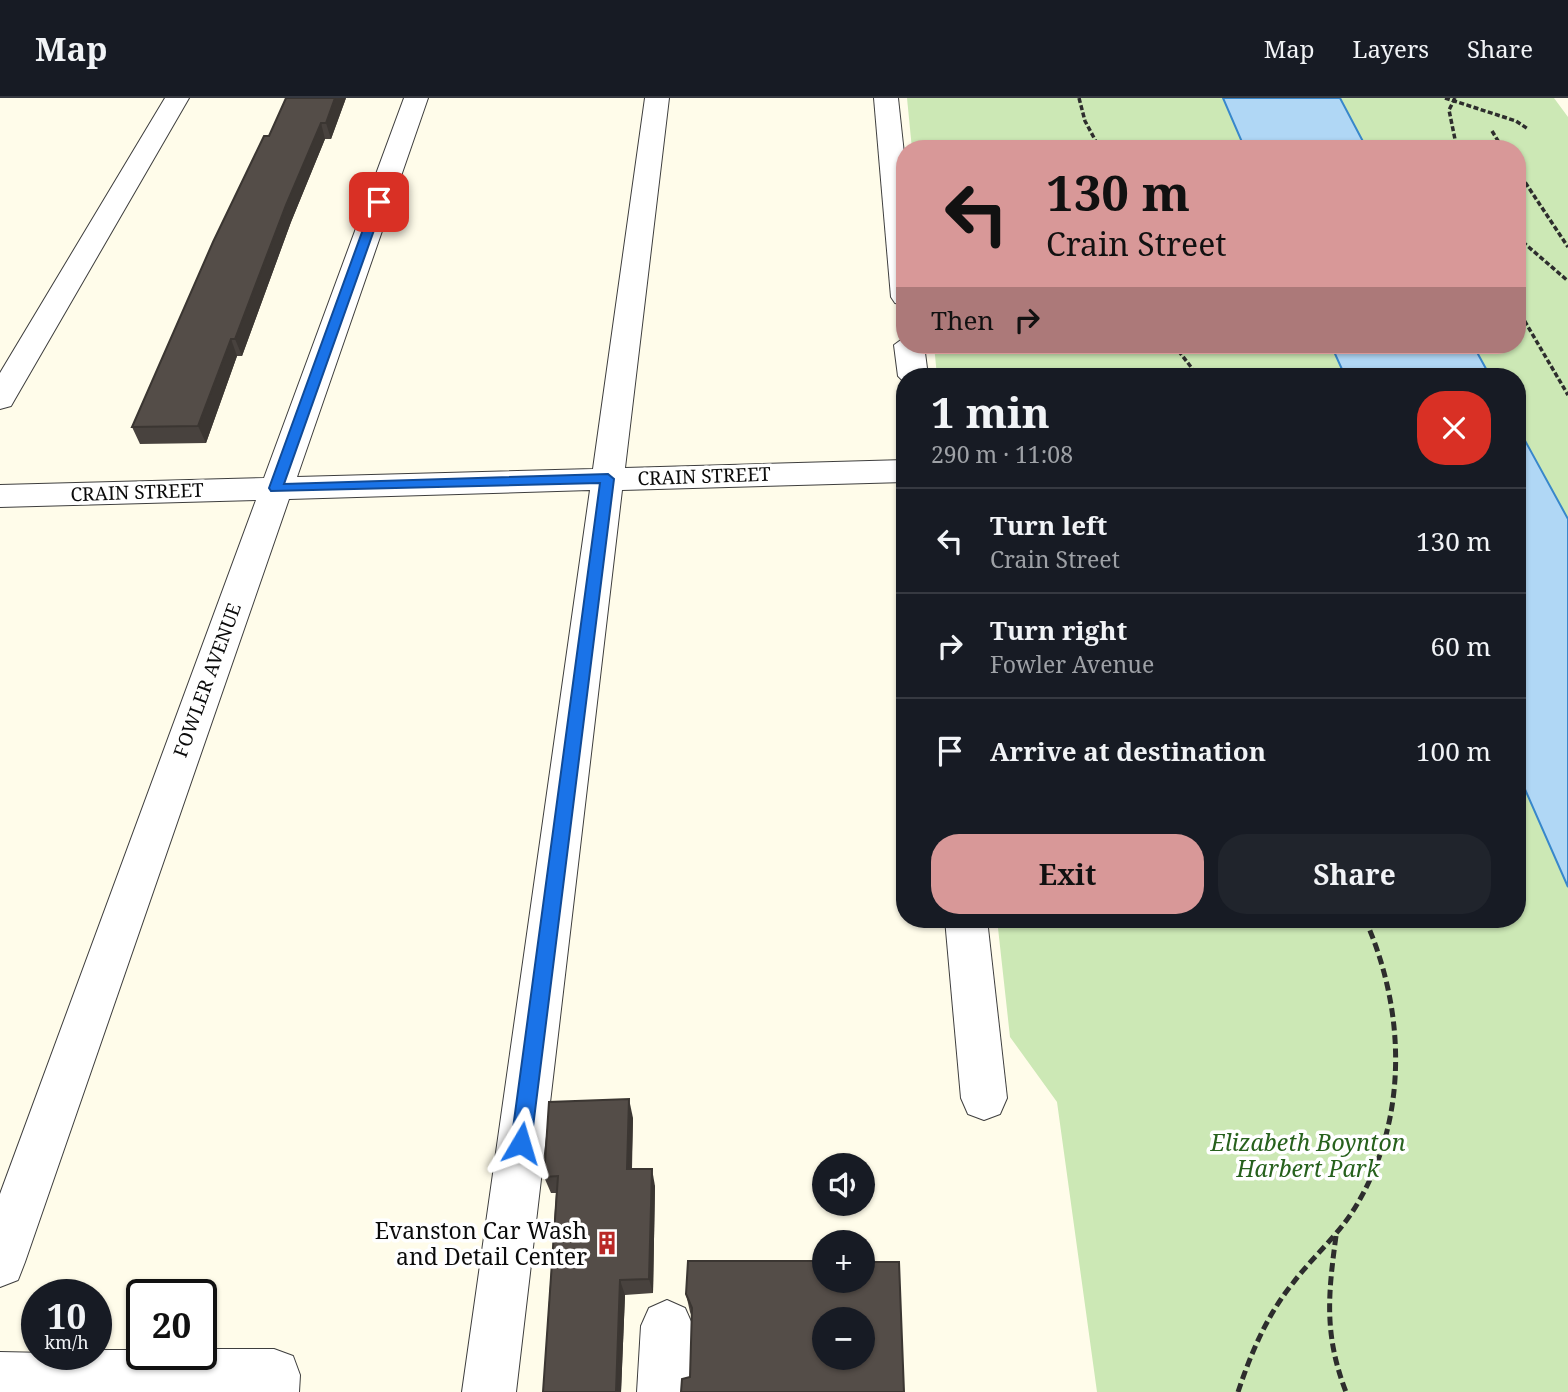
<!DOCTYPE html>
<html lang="en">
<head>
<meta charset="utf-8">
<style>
	:root { --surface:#171b24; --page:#20242c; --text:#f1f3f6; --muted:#9ea1a6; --line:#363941; --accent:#d89898 }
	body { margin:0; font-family:"Noto Serif",serif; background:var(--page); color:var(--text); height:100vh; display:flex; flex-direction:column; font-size:26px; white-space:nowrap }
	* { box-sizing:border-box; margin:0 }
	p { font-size:23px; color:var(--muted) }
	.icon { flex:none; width:38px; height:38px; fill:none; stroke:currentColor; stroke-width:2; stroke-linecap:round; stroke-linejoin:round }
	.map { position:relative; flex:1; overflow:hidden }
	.side { position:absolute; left:896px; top:270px; width:630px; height:560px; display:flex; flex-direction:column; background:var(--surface); border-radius:28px; box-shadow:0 2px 5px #0004 }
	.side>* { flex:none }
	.top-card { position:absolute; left:896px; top:42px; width:630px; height:214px; border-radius:28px; box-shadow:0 2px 5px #0004; background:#d89898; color:#111; overflow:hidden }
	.tools { position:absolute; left:812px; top:1055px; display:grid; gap:14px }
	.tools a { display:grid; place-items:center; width:63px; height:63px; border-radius:50%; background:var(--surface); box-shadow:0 2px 5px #0004; font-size:35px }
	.speed { position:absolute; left:21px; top:1181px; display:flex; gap:14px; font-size:35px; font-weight:700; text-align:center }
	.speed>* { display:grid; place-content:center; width:91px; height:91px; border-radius:50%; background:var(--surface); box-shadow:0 2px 5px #0004; line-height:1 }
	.speed small { font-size:18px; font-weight:400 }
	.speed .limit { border:4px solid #111; border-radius:10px; background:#fff; color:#111 }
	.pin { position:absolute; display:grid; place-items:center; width:60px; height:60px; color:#fff; margin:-30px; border-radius:14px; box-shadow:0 4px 10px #0006 }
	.me { position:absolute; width:77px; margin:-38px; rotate:7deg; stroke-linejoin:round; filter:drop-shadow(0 0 5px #0008) }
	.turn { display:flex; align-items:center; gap:24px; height:147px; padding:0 35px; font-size:32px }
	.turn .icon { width:91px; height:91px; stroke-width:2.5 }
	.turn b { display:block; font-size:49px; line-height:60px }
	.then { display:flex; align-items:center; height:66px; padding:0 35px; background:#0003; gap:14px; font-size:26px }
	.round { display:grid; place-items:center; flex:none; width:74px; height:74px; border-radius:28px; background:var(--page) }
	.overview { display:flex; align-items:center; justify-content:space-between; height:119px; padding:0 35px }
	h1 { font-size:42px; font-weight:700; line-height:52px }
	.action { display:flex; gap:14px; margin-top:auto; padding:14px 35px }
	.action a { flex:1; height:80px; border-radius:28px; background:var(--accent); color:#111; font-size:28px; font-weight:700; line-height:80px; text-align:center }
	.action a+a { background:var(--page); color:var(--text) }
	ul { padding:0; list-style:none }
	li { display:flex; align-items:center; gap:21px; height:105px; padding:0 35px; border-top:2px solid var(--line) }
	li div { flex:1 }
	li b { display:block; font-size:26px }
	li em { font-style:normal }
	header { display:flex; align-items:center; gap:42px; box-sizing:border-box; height:98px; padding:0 35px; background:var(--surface); border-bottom:2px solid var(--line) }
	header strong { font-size:33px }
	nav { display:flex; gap:38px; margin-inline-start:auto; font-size:24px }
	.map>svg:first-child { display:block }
	.green { fill:#cce8b5 }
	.water { fill:#b0d7f5; stroke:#3887cb; stroke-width:2 }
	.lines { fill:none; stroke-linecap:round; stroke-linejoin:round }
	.minor-casing { stroke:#3e3e3e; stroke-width:2 }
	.path-far1 { stroke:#2d2d2d; stroke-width:3.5; stroke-dasharray:5 2.5; stroke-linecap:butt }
	.path { stroke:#2d2d2d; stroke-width:5; stroke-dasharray:9 4.5; stroke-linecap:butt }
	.minor { fill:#fff; fill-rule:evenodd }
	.wall { fill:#48423e }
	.shaded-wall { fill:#3b3632 }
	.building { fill:#544d48; stroke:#3b3632; stroke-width:2; fill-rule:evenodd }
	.route { fill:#1a73e8; stroke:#114b97; stroke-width:2 }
	.labels { text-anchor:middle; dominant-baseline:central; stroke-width:7; stroke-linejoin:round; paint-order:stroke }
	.street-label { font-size:19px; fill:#0b0b0b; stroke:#fff }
	.near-park-label { font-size:23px; font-style:italic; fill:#27611d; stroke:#fff }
	.near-poi-label { font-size:23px; fill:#0b0b0b; stroke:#fff; text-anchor:end }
</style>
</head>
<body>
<header>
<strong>Map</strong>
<nav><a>Map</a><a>Layers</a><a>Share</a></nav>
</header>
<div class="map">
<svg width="1568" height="1294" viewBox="0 0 1568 1294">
	<rect width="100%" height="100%" fill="#fffcea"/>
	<g class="green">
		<path d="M 907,0 L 1223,0 L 1245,51 L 912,51 Z"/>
		<path d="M 1340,0 L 1554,0 L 1568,19 L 1568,421 L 1517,328 L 1517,278 L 1490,278 L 1473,247 L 1517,247 L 1517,51 L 1367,51 Z"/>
		<path d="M 934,247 L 1331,247 L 1345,278 L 937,278 Z"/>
		<path d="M 1517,673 L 1568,789 L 1568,1294 L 1097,1294 L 1057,1004 L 1010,939 L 997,821 L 1517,821 Z"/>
	</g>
	<g class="water">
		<path d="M 1223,0 L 1340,0 L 1367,51 L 1245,51 Z"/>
		<path d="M 1331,247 L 1473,247 L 1490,278 L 1345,278 Z"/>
		<path d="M 1517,328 L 1568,421 L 1568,789 L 1517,673 Z"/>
	</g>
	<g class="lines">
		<g class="minor-casing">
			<g id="minor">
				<path d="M 165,0 L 189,0 L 15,301 L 11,308 L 0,311 L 0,275 Z"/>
				<path d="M 404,0 L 428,0 L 297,379 L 593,371 L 645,0 L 669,0 L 625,370 L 905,362 L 905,384 L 622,392 L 516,1294 L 462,1294 L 590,392 L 289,401 L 25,1164 L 18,1182 L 0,1189 L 0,1096 L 256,402 L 0,409 L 0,387 L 264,380 Z"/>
				<path d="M 874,0 L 898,0 L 905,65 L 905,207 L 895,205 L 891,199 Z"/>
				<path d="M 905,239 L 905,247 L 924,247 L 928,278 L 905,278 L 905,285 L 898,278 L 894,247 Z"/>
				<path d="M 945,821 L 987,821 L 1007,1000 L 1000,1016 L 984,1022 L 968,1016 L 961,1000 Z"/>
				<path d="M 667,1202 L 685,1210 L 693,1228 L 691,1294 L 637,1294 L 641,1228 L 649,1210 Z"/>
				<path d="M 201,1251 L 274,1251 L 293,1258 L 300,1277 L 299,1294 L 0,1294 L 0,1254 L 96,1256 L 96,1252 L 142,1252 L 142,1256 L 201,1256 Z"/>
			</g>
		</g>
		<g class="path-far1">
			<path d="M 1079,0 L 1085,23 L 1100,51"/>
			<path d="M 1445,0 L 1516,23 L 1528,31"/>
			<path d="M 1455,0 L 1449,12 L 1457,51"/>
			<path d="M 1492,33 L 1503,51"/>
			<path d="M 1517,72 L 1568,149"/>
			<path d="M 1517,139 L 1568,183"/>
			<path d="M 1517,210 L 1568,297"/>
			<path d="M 1174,247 L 1198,278"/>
		</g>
		<g class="path">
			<path d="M 1336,1138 C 1328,1197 1324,1237 1346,1294"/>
			<path d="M 1238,1294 C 1251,1255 1267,1217 1293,1185 C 1311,1161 1334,1141 1351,1116 C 1409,1027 1407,915 1365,821"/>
		</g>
		<use href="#minor" class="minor"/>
	</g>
	<g class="wall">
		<path d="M 346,0 L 331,41 L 325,41 L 291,124 L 242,258 L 237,258 L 206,345 L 140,346 L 132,329 L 269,38 Z"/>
		<path d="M 633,1020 L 632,1071 L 655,1088 L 653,1195 L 625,1197 L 621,1294 L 543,1294 L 556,1095 L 551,1095 L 544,1079 Z"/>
		<path d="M 824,1163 L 692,1219 L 690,1214 L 686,1196 Z"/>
	</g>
	<g class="shaded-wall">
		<path d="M 335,0 L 346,0 L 331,41 L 326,25 Z"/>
		<path d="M 321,25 L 325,41 L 291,124 L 242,258 L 235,241 L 286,107 Z"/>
		<path d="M 231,241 L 237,258 L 206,345 L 198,328 Z"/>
		<path d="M 629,1001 L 633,1020 L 631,1088 L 627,1071 Z"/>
		<path d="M 652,1071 L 655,1088 L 653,1195 L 649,1181 Z"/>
		<path d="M 620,1182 L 625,1197 L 621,1294 L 616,1294 Z"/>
	</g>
	<g class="building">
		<path d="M 286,0 L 335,0 L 326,25 L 321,25 L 286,107 L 235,241 L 231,241 L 198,328 L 132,329 L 213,144 L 264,38 L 269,38 Z"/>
		<path d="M 629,1001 L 627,1071 L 652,1071 L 649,1181 L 620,1182 L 616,1294 L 543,1294 L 558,1078 L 544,1079 L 549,1004 Z"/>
		<path d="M 688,1163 L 824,1163 L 824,1183 L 863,1183 L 863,1164 L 899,1164 L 904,1294 L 681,1294 L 682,1281 L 690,1279 L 692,1210 L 686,1196 ZM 824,1222 L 863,1222 L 863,1260 L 824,1260 Z"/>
	</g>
	<path class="route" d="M 379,101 L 384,104 L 284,386 L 608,376 L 614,381 L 531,1045 L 528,1052 L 521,1055 L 514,1052 L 511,1045 L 600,385 L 271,393 L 269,390 L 373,104 Z"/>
	<defs>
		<g id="building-bare" transform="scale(1.89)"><path d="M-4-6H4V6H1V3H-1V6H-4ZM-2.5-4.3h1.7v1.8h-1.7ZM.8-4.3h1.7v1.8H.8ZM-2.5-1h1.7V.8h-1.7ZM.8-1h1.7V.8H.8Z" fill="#b92826" stroke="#fff" stroke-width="2.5" paint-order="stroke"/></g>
	</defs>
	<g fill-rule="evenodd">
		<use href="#building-bare" x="607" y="1145"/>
	</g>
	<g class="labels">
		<g class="street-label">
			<text transform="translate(704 378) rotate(-2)">CRAIN STREET</text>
			<text transform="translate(137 394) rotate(-2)">CRAIN STREET</text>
			<text transform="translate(207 582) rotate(-70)">FOWLER AVENUE</text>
		</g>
		<g class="near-park-label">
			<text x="1308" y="1044">Elizabeth Boynton<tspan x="1308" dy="26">Harbert Park</tspan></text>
		</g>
		<g class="near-poi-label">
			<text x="587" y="1132">Evanston Car Wash<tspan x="587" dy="26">and Detail Center</tspan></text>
		</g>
	</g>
</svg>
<div class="tools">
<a><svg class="icon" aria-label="sound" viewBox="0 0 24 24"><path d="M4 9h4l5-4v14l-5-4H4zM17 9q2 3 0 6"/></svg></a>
<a>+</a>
<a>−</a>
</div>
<div class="speed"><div>10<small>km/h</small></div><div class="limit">20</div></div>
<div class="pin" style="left:379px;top:104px;background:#d93025"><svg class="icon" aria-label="arrive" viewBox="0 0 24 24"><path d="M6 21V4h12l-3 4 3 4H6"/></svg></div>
<svg class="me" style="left:521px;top:1045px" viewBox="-20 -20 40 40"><path d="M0-17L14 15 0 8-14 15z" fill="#1a73e8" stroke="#fff" stroke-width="4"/></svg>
<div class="top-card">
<div class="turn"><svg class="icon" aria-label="left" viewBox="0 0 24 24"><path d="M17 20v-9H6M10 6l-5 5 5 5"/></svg><div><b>130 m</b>Crain Street</div></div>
<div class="then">Then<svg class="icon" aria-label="right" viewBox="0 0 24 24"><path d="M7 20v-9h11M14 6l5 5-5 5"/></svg></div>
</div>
<section class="side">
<div class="overview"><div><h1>1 min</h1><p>290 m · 11:08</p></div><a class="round" style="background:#d93025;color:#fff"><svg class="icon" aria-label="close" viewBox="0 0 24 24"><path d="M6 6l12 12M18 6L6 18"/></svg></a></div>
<ul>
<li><svg class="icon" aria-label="left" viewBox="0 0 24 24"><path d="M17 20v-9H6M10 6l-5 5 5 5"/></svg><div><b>Turn left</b><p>Crain Street</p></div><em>130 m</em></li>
<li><svg class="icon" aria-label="right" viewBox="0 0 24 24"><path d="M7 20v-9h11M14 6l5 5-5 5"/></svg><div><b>Turn right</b><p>Fowler Avenue</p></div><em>60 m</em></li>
<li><svg class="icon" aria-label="arrive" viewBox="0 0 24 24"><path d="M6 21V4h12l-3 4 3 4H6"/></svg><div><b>Arrive at destination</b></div><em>100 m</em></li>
</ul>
<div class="action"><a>Exit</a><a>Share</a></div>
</section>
</div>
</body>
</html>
